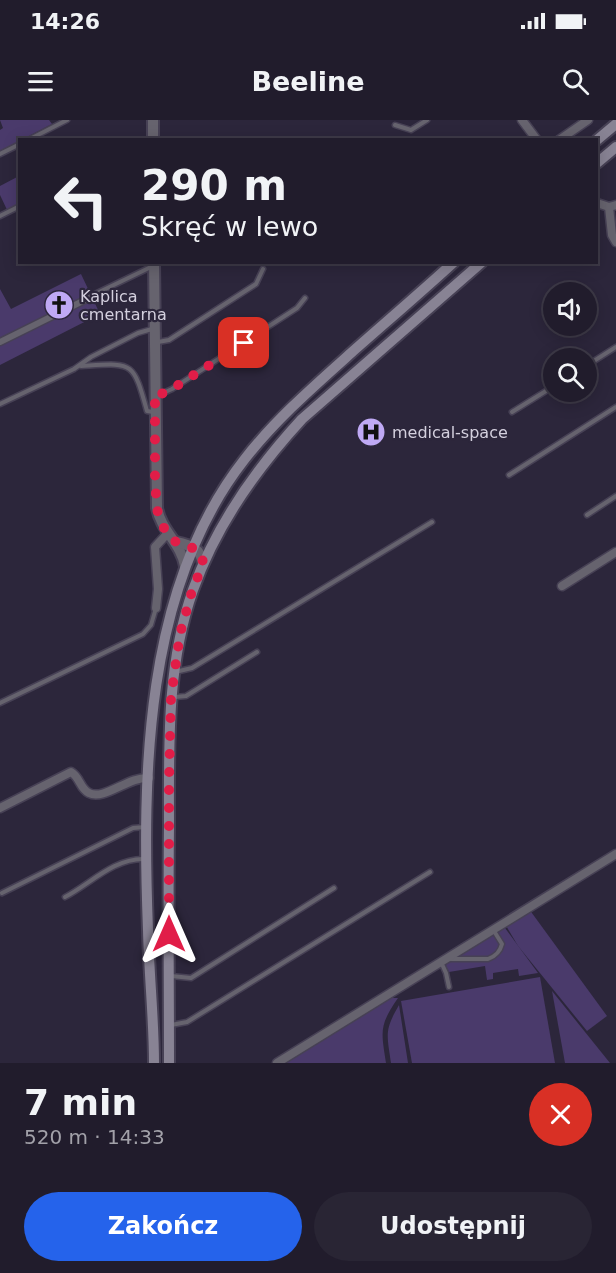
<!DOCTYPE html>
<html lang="pl">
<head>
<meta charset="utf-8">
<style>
	:root { --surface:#211c2c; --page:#292534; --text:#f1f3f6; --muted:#a2a1a9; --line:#3e3a48; --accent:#2563eb }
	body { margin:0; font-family:"DejaVu Sans",sans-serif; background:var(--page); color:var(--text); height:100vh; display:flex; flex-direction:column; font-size:22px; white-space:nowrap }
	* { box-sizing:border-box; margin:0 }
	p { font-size:20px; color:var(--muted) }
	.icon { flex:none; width:33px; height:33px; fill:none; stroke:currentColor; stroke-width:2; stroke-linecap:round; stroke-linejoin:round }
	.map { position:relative; height:943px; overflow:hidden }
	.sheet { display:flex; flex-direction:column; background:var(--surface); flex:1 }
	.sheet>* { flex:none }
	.top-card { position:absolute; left:18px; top:18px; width:580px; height:126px; border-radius:0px; box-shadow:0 3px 15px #0003,0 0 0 2px var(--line); background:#211c2c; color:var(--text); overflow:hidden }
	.tools { position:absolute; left:543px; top:162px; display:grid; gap:12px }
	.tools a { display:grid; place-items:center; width:54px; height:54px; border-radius:50%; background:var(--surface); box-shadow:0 3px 15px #0003,0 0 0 2px var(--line); font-size:30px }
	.pin { position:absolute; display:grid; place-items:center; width:51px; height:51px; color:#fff; margin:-26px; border-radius:12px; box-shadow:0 3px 9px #0006 }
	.me { position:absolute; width:66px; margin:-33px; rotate:0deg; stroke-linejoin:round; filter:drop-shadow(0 0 4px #0008) }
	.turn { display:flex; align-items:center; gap:21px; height:126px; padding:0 24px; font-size:27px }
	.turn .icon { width:78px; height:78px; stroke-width:2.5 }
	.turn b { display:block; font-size:42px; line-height:51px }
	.round { display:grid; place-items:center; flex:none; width:63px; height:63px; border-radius:32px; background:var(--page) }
	.headline { display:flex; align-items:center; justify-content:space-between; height:102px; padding:0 24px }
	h1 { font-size:36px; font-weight:800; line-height:45px }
	.button { display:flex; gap:12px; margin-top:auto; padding:12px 24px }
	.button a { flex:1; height:69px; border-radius:36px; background:var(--accent); color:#fff; font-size:24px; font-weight:800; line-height:69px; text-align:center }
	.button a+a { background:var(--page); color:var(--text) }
	.status { display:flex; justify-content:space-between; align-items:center; height:42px; padding:0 30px; background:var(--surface); direction:ltr }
	.status svg { height:16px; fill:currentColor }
	header { display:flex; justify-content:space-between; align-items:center; height:78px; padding:0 24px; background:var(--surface); font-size:27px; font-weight:800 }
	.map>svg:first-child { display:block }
	.green { fill:#4a3a6b }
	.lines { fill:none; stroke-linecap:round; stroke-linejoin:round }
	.service-casing { stroke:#474155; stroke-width:7 }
	.pedestrian-casing { stroke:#474155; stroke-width:9 }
	.minor-casing { stroke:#474155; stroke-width:11 }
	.tertiary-casing { stroke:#474155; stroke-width:14 }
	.secondary-casing { stroke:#474155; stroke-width:14 }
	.service { stroke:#66636e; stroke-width:4 }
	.pedestrian { stroke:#66636e; stroke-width:6 }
	.minor { stroke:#66636e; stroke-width:8 }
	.tertiary { stroke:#66636e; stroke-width:10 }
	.secondary { stroke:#888394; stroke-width:10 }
	.route { stroke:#e11d48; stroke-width:10; stroke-dasharray:0 18 }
	.labels { text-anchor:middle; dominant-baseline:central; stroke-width:4.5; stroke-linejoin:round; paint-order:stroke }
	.poi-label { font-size:16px; fill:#d4d0de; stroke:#2c263b; text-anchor:start }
</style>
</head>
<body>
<div class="status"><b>14:26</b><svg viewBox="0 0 49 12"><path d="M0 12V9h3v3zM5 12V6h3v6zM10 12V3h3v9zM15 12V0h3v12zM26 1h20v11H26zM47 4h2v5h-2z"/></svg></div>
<header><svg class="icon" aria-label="menu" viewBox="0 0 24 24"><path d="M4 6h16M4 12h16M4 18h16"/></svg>Beeline<svg class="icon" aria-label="search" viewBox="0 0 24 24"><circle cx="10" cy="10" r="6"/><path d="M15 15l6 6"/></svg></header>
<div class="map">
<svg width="616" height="943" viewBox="0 0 616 943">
	<rect width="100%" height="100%" fill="#2c263b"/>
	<g class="green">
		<path d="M 0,0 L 49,0 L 52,4 L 0,31 L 0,10 L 3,8 Z"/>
		<path d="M 19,56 L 19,88 L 9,94 L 0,75 L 0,66 Z"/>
		<path d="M 81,154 L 100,194 L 0,245 L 0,169 L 11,189 Z"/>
		<path d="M 529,789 L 607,896 L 587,911 L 518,826 L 505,804 Z"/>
		<path d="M 505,808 L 538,853 L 519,856 L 518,849 L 493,853 L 493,859 L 487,860 L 485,846 L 449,852 L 445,845 Z"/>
		<path d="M 540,857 L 555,943 L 412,943 L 401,881 Z"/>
		<path d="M 552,871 L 610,943 L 565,943 Z"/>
		<path d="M 391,878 L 398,878 C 379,906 381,910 386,943 L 286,943 Z"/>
		<path d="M 399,885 L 408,943 L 391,943 C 387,914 384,911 399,885 Z"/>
	</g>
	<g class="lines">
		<g class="service-casing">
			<g id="service">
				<path d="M 395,5 L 411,10 L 427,0"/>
				<path d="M 28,20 L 67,0"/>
				<path d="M 0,34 L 20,24"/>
				<path d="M 0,96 L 20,86"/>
				<path d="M 93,175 L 153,146"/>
				<path d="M 158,222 L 169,220 L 256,164 L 263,149"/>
				<path d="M 81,246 C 133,243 133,240 147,291 L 153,292"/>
				<path d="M 586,246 L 616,227"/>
				<path d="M 156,273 L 161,274 L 172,269 L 297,188 L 305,178"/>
				<path d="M 0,284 L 74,249 L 91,237 L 138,213 L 152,209"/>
				<path d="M 512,292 L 554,266"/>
				<path d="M 509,355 L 616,287"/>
				<path d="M 587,395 L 616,376"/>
				<path d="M 175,552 L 192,548 L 432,402"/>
				<path d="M 175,577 L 186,576 L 257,532"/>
				<path d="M 0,583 L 143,514 L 151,505 L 156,488"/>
				<path d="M 2,773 L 133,708 L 145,707"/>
				<path d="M 65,777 C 90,764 113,739 143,739"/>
				<path d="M 449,839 L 488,839 C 496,836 500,832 502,824 L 494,811"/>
				<path d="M 441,842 L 446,853 L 449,867"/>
				<path d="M 171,856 L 191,858 L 334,768"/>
				<path d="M 171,905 L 187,902 L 430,752"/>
			</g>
		</g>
		<g class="pedestrian-casing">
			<path id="pedestrian" d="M 0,222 L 93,176"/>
		</g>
		<g class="minor-casing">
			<g id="minor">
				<path d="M 522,0 L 537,20"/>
				<path d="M 559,20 L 588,0"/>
				<path d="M 597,83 L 609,87 L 616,85"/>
				<path d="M 609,87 L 612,115 L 616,122"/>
				<path d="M 562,466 L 616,432"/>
				<path d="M 156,488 L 158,469 L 155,427 L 167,414"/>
				<path d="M 0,688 L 71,652 C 80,657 80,669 89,673 C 104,681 129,656 149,658"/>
				<path d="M 277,943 L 616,734"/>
			</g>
		</g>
		<g class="tertiary-casing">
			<g id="tertiary">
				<path d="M 153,20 L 153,0"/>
				<path d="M 154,142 L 157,388 C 161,411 181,423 185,446"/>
				<path d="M 176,422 C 190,425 201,428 203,444"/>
			</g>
		</g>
		<g class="secondary-casing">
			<g id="secondary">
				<path d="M 597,20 L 616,4"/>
				<path d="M 597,43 L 616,27"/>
				<path d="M 154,943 C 154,899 149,855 148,810 C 142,655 144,468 244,340 C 275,300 313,267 351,233 C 385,203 420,173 454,142"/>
				<path d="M 169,943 C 169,864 168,786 169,707 C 169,628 166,546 193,470 C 216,405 255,350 302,299 L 482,142"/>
			</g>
		</g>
		<use href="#service" class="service"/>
		<use href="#pedestrian" class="pedestrian"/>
		<use href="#minor" class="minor"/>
		<use href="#tertiary" class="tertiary"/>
		<use href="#secondary" class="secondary"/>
	</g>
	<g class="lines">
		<path class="route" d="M 169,814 L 169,662 L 171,577 L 180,514 L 192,471 L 203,444 L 202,436 L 198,430 L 176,422 L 167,414 L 158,396 L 155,364 L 155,273 L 161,274 L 172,269 L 244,223"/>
	</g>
	<defs>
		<g id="church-disc" transform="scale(1.5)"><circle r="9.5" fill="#bfa9f4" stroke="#2c263b"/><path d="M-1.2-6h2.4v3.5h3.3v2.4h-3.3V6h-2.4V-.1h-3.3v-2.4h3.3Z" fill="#111"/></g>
		<g id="hospital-disc" transform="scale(1.5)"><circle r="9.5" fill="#bfa9f4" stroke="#2c263b"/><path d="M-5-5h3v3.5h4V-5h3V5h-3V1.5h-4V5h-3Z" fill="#111"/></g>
	</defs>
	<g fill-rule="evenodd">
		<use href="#church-disc" x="59" y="185"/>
		<use href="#hospital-disc" x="371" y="312"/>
	</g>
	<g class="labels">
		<g class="poi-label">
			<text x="80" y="176">Kaplica<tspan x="80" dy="18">cmentarna</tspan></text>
			<text x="392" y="312">medical-space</text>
		</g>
	</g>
</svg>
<div class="tools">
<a><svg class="icon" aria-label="sound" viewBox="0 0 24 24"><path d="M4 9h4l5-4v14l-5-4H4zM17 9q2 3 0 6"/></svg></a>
<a><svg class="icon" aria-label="search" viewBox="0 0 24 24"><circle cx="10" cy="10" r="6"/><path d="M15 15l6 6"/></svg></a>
</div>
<div class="pin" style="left:244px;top:223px;background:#d93025"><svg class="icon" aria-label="arrive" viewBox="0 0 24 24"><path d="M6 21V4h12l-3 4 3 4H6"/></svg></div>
<svg class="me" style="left:169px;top:814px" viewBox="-20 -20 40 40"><path d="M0-17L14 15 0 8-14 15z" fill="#e11d48" stroke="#fff" stroke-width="4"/></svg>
<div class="top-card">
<div class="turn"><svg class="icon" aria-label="left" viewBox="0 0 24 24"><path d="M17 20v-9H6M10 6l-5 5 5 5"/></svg><div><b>290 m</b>Skręć w lewo</div></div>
</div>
</div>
<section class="sheet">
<div class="headline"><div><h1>7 min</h1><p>520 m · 14:33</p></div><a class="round" style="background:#d93025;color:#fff"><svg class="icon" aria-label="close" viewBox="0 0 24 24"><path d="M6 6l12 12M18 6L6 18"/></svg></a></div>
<div class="button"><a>Zakończ</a><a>Udostępnij</a></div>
</section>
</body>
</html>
